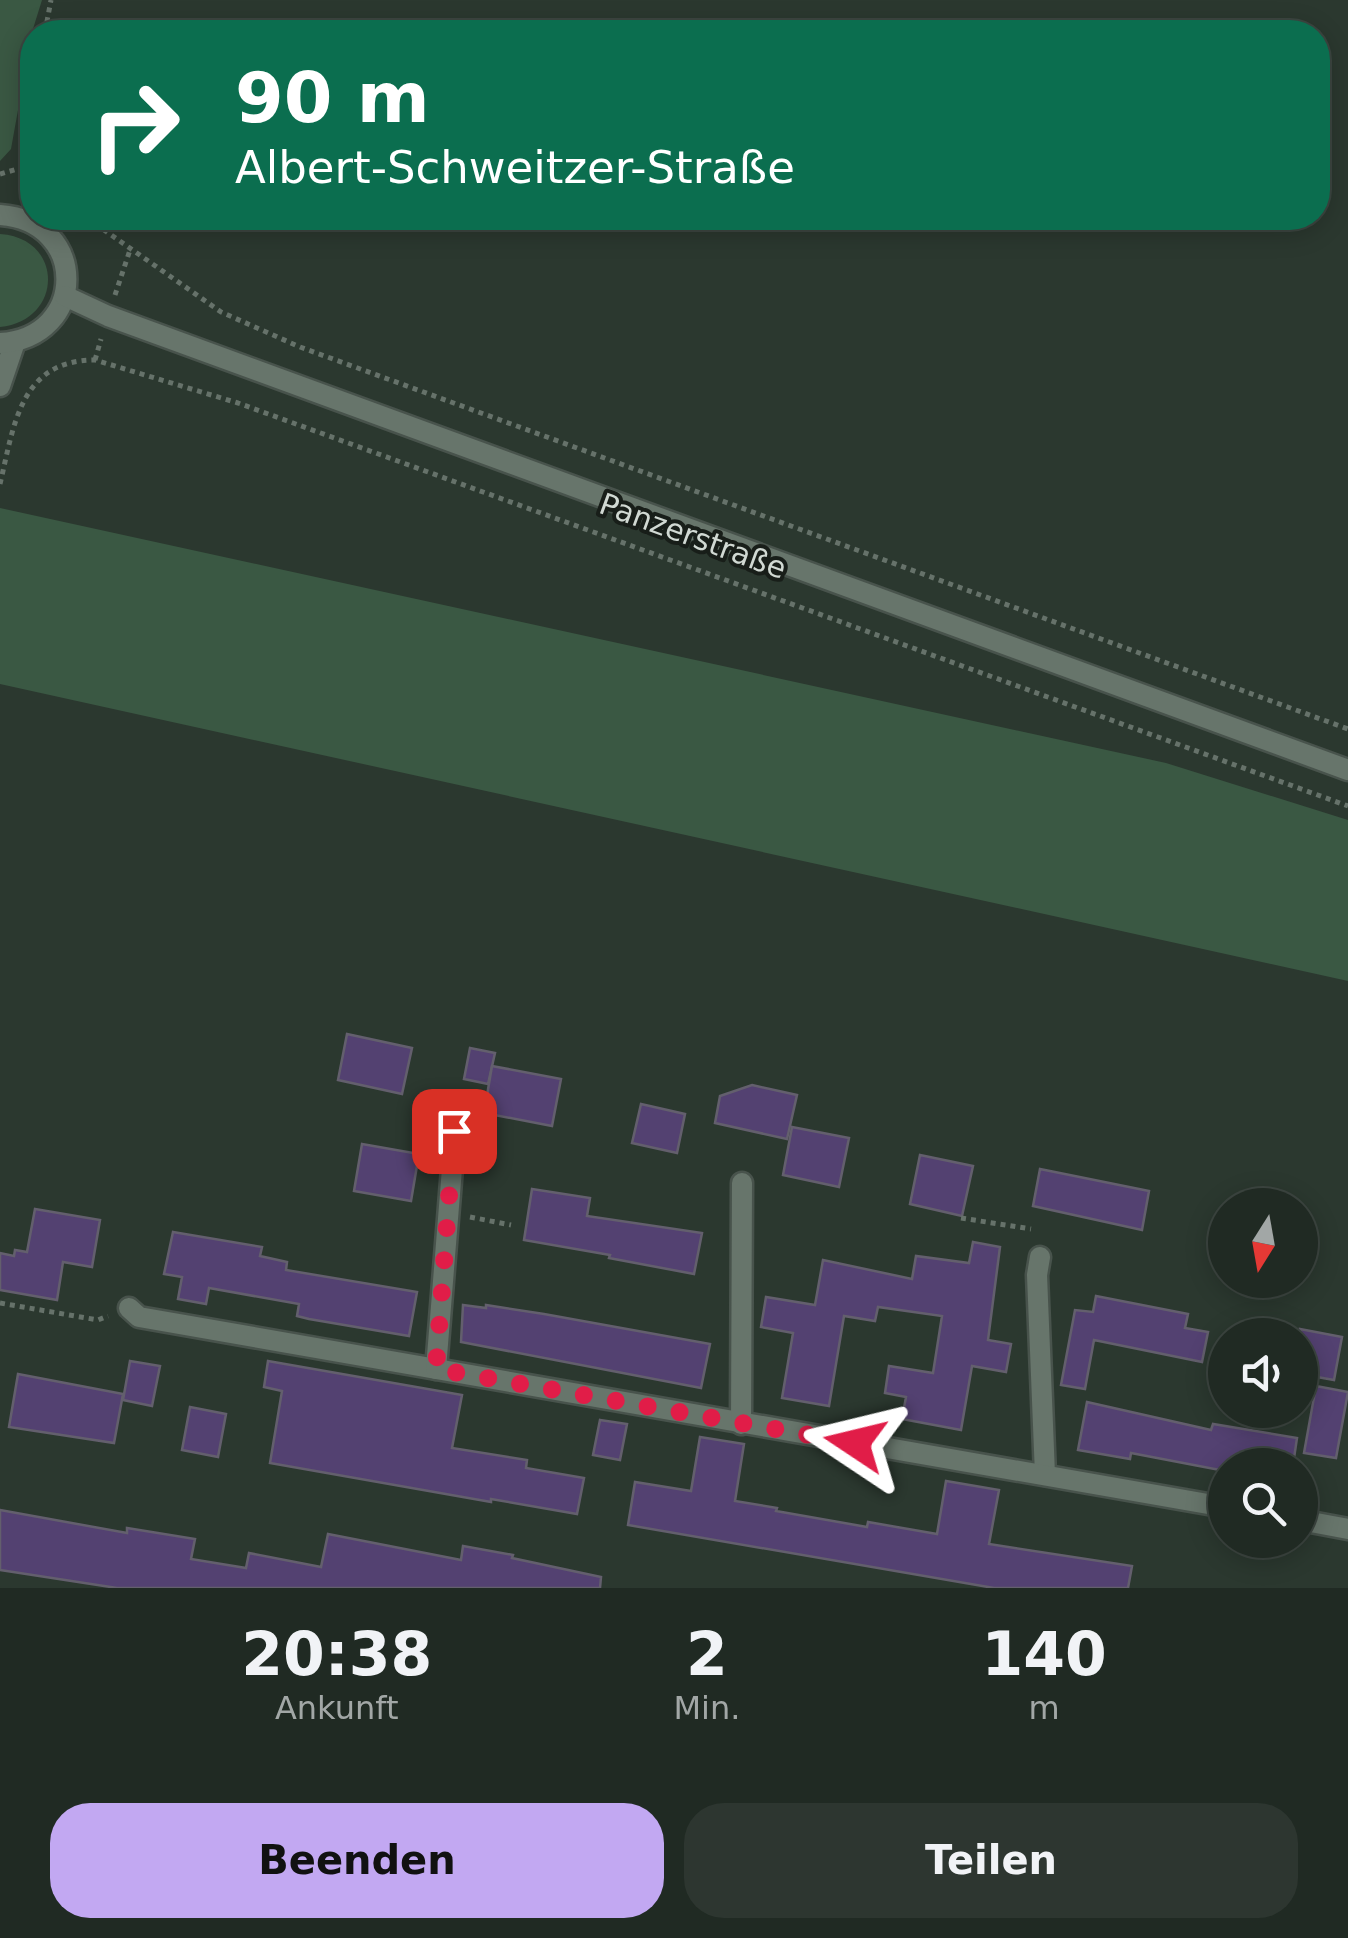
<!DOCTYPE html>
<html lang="de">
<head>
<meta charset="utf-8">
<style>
	:root { --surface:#202a23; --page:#2d3630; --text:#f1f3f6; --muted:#a2a7a6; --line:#3d4641; --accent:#c2a8f2 }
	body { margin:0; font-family:"DejaVu Sans",sans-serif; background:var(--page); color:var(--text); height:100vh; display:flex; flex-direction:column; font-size:38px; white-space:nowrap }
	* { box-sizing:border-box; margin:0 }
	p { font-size:32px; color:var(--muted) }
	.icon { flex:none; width:55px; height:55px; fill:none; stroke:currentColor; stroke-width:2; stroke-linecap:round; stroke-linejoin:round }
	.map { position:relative; height:1588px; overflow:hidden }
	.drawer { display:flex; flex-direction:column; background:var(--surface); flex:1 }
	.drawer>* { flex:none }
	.guide { position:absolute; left:20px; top:20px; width:1310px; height:210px; border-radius:40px; box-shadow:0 5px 25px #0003,0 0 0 2px var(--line); background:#0b6e4f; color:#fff; overflow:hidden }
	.needle { width:65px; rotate:191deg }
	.fabs { position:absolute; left:1208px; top:1188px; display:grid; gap:20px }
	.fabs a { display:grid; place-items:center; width:110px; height:110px; border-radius:50%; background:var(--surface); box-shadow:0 5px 25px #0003,0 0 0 2px var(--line); font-size:50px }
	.pin { position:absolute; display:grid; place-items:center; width:85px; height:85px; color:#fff; margin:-42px; border-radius:20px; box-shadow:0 5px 15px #0006 }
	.me { position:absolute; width:110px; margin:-55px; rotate:280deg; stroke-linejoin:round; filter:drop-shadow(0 0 8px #0008) }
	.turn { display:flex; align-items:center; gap:35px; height:210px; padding:0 50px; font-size:45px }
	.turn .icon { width:130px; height:130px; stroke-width:2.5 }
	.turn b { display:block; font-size:70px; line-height:85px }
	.eta { display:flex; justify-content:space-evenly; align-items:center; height:170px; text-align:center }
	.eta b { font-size:60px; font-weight:800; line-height:70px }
	.button { display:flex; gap:20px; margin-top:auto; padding:20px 50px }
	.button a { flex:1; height:115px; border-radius:40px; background:var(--accent); color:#111; font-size:40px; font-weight:800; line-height:115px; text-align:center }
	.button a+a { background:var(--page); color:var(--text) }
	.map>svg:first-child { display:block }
	.green { fill:#3a5843 }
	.building { fill:#534171; stroke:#635f6d; stroke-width:2.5 }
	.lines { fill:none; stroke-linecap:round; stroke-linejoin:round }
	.minor-casing { stroke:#48534c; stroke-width:25 }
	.tertiary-casing { stroke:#48534c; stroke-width:25 }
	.path { stroke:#66726a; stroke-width:5; stroke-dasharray:5 5; stroke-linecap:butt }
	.minor { stroke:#67756b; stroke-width:20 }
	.tertiary { stroke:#67756b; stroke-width:20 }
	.route { stroke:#e11d48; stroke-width:18; stroke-dasharray:0 32.4 }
	.labels { text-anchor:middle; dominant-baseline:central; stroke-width:8; stroke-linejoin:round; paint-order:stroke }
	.street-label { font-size:30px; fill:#d1d9d3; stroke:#181e19 }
</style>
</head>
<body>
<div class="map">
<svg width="1348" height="1588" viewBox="0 0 1348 1588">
	<rect width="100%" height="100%" fill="#2b382f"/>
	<g class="green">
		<path d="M 0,0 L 42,0 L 32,32 L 11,149 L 0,161 Z"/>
		<path d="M 0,234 C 64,238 64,320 0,327 Z"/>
		<path d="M 0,508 L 1166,763 L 1348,820 L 1348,981 L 0,684 Z"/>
	</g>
	<g class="building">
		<path d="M 347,1034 L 412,1048 L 402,1094 L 338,1080 Z"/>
		<path d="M 470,1048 L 495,1053 L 488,1084 L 464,1079 Z"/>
		<path d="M 492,1066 L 561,1079 L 552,1126 L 484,1113 Z"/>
		<path d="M 752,1085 L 797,1095 L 787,1139 L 715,1123 L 720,1096 Z"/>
		<path d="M 641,1104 L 685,1114 L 677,1153 L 632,1143 Z"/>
		<path d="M 792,1127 L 849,1138 L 839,1187 L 783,1175 Z"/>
		<path d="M 362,1144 L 419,1154 L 411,1201 L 354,1191 Z"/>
		<path d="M 920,1155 L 973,1166 L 962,1216 L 910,1204 Z"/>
		<path d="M 1040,1169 L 1149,1191 L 1142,1230 L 1033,1206 Z"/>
		<path d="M 532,1189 L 590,1198 L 587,1216 L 702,1233 L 694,1274 L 609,1258 L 610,1255 L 524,1240 Z"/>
		<path d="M 35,1209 L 100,1220 L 92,1267 L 63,1262 L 57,1300 L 0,1290 L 0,1253 L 14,1256 L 15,1250 L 27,1252 Z"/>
		<path d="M 173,1232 L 262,1247 L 260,1256 L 287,1262 L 286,1270 L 417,1292 L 409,1336 L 309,1319 L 297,1316 L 299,1304 L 209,1288 L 206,1304 L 178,1299 L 182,1277 L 164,1274 Z"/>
		<path d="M 973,1242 L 1000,1247 L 988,1340 L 1011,1344 L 1006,1372 L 972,1366 L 961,1430 L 902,1419 L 906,1397 L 885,1393 L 889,1366 L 933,1373 L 942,1316 L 878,1307 L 875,1321 L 844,1316 L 829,1406 L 782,1398 L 793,1333 L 761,1327 L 766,1297 L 815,1305 L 823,1260 L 912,1279 L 916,1256 L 969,1263 Z"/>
		<path d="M 1096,1296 L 1188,1314 L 1185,1328 L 1208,1332 L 1202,1362 L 1094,1340 L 1085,1389 L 1061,1385 L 1075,1310 L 1093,1312 Z"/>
		<path d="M 463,1305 L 486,1308 L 486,1305 L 544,1314 L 710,1344 L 701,1388 L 461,1342 Z"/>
		<path d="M 1300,1329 L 1342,1337 L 1334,1380 L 1300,1374 Z"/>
		<path d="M 130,1361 L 160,1366 L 152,1406 L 123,1400 Z"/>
		<path d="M 268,1361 L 462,1395 L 452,1448 L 527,1460 L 526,1468 L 584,1478 L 577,1514 L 491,1499 L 491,1502 L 270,1463 L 282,1391 L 264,1387 Z"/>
		<path d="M 18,1374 L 123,1394 L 114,1443 L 9,1427 Z"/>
		<path d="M 1316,1386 L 1348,1392 L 1336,1458 L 1304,1453 Z"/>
		<path d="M 1087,1402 L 1211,1430 L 1213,1424 L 1297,1438 L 1293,1465 L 1225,1465 L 1225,1471 L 1131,1453 L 1130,1459 L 1078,1450 Z"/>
		<path d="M 190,1407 L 226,1414 L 218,1457 L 182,1450 Z"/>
		<path d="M 600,1420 L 627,1424 L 620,1460 L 593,1455 Z"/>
		<path d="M 700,1437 L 744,1444 L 735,1501 L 777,1508 L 776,1511 L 867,1527 L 868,1522 L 937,1534 L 946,1481 L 999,1490 L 989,1544 L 1132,1566 L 1128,1588 L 994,1588 L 628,1525 L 635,1482 L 691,1491 Z"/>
		<path d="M 0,1510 L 127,1533 L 127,1528 L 195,1539 L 191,1559 L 246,1568 L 249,1553 L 321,1567 L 328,1534 L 461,1560 L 463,1546 L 513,1555 L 512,1558 L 601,1577 L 600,1588 L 117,1588 L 0,1570 Z"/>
	</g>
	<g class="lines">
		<g class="minor-casing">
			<g id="minor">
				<path d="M 0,386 L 15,342"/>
				<path d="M 1040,1257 L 1037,1275 L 1045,1475"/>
				<path d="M 129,1308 L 139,1317 L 1225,1507"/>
				<path d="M 436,1369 L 455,1131"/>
				<path d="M 741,1424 L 742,1183"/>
				<path d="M 1300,1520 L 1348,1529"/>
			</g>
		</g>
		<g class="tertiary-casing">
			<g id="tertiary">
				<path d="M 0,215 C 89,221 88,338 0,343"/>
				<path d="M 65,296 L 108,316 L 1348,770"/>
			</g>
		</g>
		<g class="path">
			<path d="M 45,32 L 51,0"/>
			<path d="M 21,168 L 32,105"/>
			<path d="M 0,174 L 21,168 L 32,176"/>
			<path d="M 87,218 L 221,312 L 300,347 L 1348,729"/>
			<path d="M 115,295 L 130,250"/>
			<path d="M 95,360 L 101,339"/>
			<path d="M 0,484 C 14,425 20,360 95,360 L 238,403 L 1348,806"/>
			<path d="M 470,1217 L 511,1225"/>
			<path d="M 961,1218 L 1031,1229"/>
			<path d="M 0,1303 L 98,1320 L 108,1316"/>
		</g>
		<use href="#minor" class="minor"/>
		<use href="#tertiary" class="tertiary"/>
	</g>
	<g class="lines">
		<path class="route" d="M 454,1131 L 436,1369 L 855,1443"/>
	</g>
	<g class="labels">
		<g class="street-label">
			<text transform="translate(693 536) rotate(20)">Panzerstraße</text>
		</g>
	</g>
</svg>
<div class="fabs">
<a><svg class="needle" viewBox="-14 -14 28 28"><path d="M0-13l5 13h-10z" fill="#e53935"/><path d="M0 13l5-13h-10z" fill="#a2a7a6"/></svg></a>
<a><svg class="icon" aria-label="sound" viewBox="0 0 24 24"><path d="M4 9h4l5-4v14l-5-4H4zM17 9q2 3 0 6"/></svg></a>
<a><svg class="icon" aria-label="search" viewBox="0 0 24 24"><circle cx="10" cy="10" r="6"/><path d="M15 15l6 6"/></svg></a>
</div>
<div class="pin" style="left:454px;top:1131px;background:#d93025"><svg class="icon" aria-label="arrive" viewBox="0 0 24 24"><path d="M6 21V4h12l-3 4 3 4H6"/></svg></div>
<svg class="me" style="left:855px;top:1443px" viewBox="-20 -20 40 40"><path d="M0-17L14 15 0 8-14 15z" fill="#e11d48" stroke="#fff" stroke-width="4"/></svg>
<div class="guide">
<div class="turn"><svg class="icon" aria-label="right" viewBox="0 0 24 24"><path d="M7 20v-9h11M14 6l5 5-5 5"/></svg><div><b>90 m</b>Albert-Schweitzer-Straße</div></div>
</div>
</div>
<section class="drawer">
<div class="eta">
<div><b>20:38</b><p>Ankunft</p></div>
<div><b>2</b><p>Min.</p></div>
<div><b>140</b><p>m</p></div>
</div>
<div class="button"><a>Beenden</a><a>Teilen</a></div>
</section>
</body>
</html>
